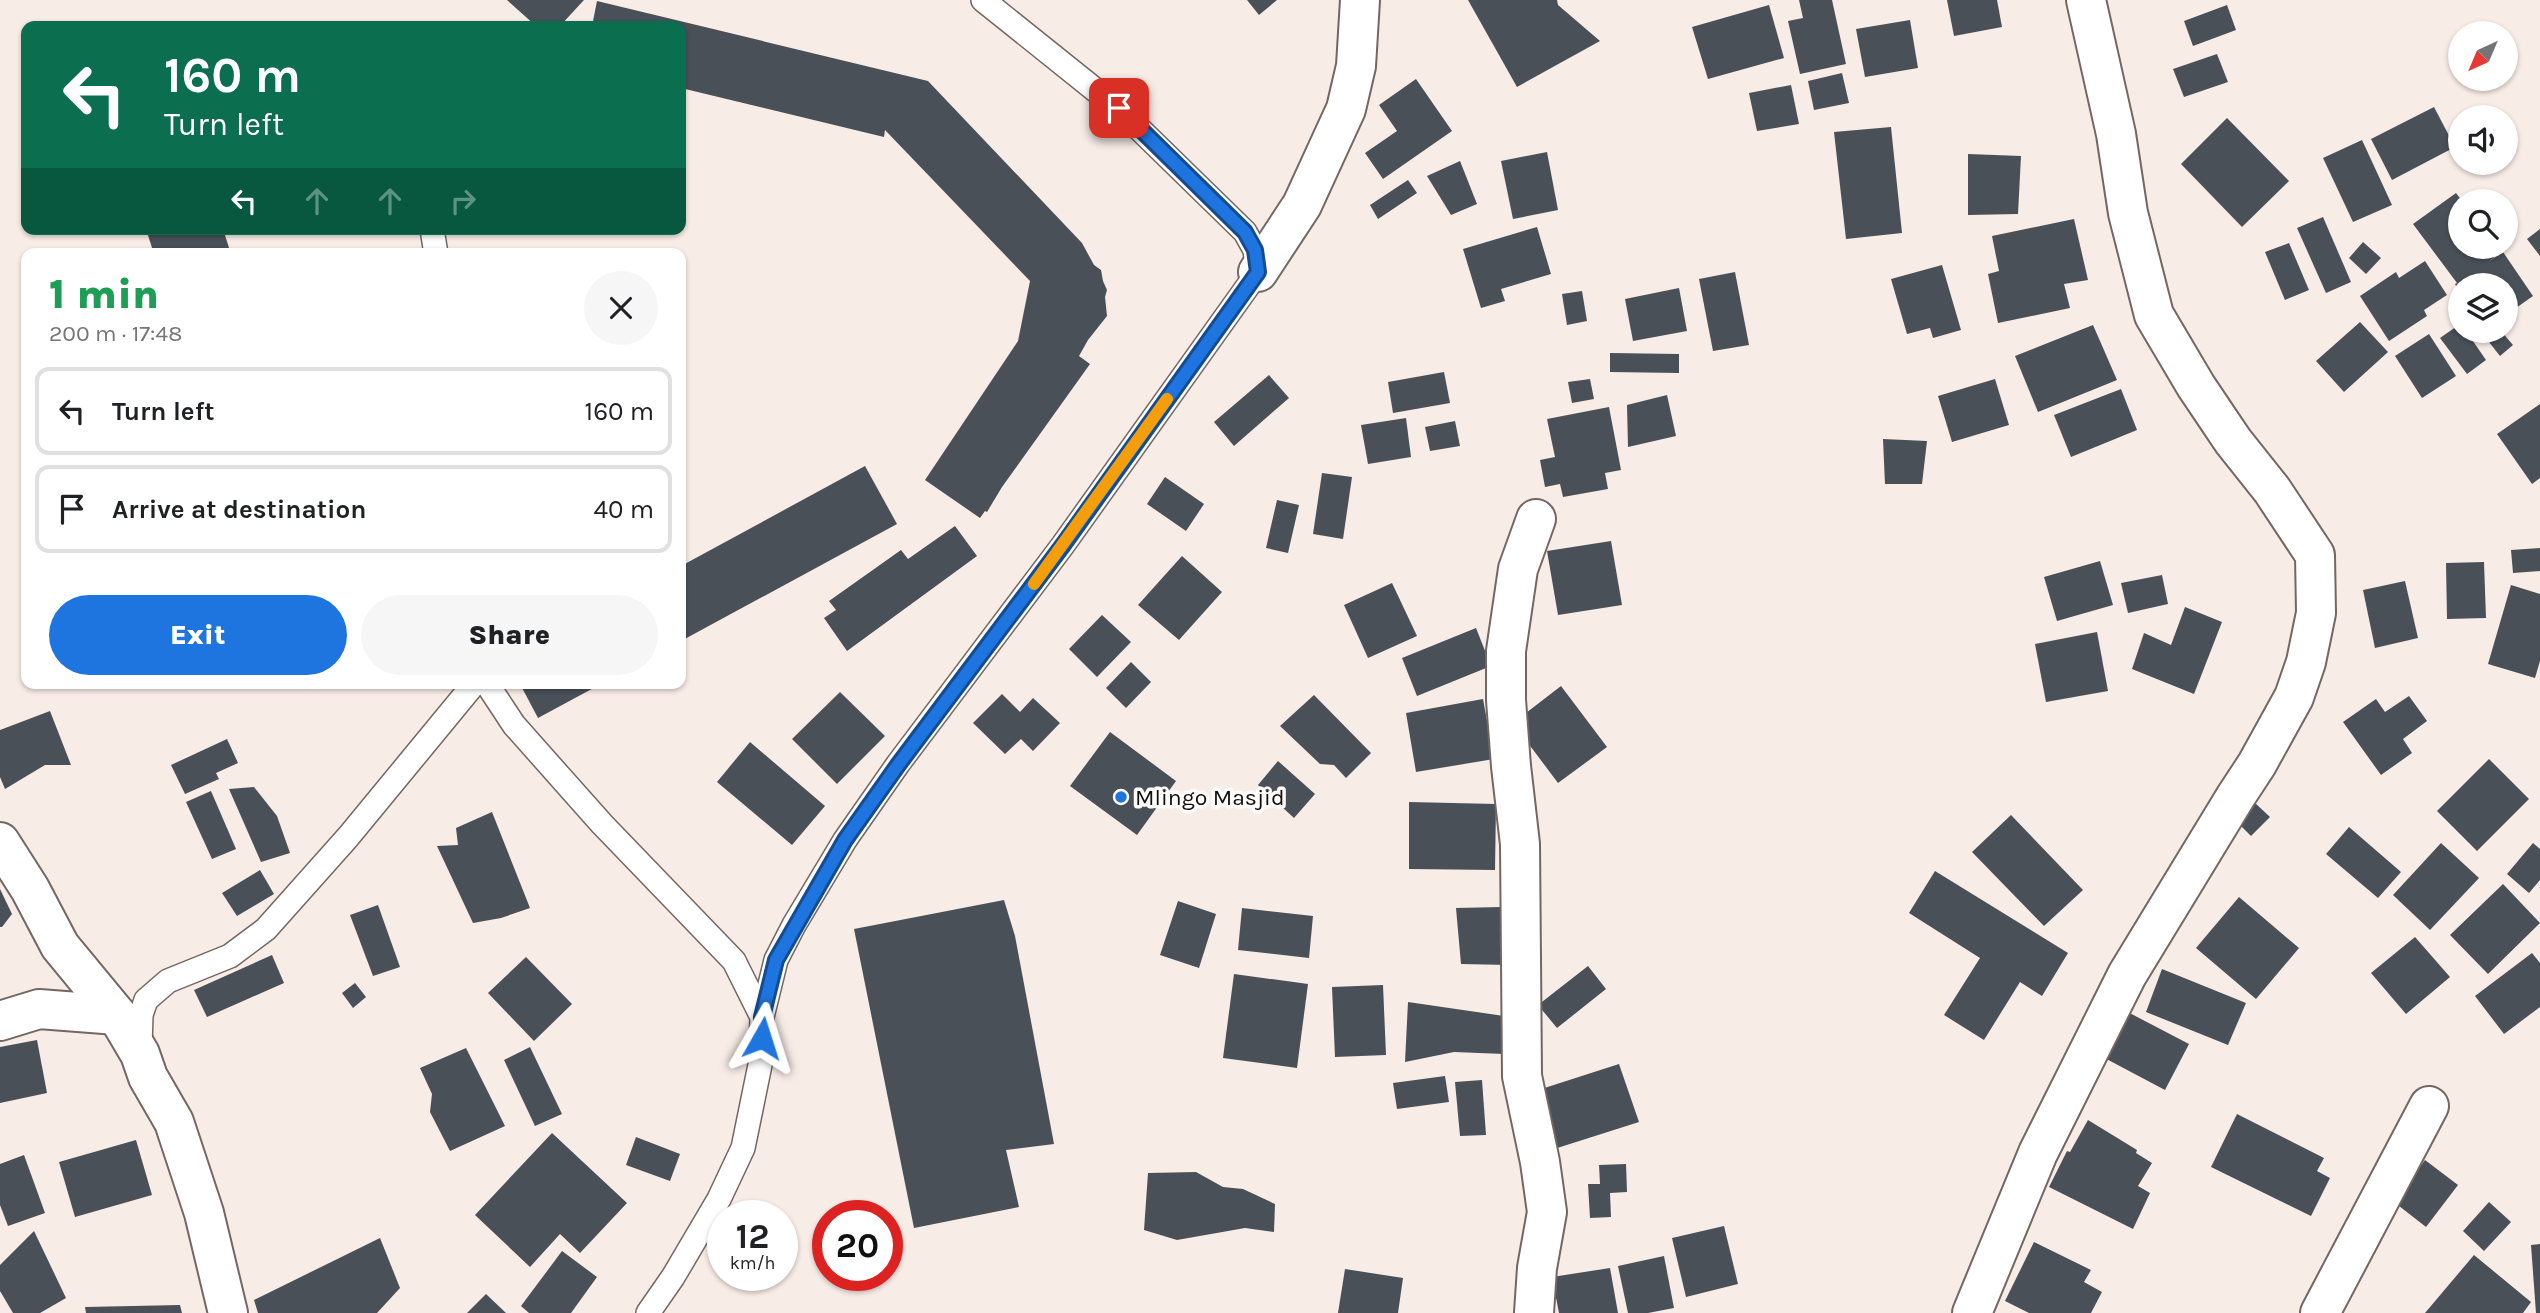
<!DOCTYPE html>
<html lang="en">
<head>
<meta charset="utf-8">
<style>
	:root { --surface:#fff; --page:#f6f6f6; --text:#202124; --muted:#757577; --line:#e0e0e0; --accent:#1f75df }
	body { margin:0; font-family:Karla,sans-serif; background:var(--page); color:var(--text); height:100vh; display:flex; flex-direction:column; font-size:26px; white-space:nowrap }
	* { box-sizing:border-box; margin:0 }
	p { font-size:23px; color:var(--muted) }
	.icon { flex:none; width:38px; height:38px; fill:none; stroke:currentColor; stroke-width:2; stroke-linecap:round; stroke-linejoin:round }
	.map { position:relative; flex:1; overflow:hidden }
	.side { position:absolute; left:21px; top:248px; width:665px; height:441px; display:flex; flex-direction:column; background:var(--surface); border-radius:14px; box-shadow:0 2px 5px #0004 }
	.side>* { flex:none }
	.banner { position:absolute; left:21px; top:21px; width:665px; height:214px; border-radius:14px; box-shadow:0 2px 5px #0004; background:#0b6e4f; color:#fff; overflow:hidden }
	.needle { width:46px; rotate:224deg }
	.fabs { position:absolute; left:2448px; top:21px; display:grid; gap:14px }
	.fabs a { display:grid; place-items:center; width:70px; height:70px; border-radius:50%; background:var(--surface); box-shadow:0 2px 5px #0004; font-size:35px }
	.speed { position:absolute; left:707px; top:1200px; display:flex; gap:14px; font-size:35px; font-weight:700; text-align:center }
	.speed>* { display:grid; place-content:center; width:91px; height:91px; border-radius:50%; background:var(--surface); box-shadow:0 2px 5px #0004; line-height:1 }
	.speed small { font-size:18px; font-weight:400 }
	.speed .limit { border:10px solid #d22; background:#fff; color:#111 }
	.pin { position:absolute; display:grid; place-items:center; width:60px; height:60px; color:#fff; margin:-30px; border-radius:14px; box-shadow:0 4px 10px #0006 }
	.me { position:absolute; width:77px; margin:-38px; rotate:6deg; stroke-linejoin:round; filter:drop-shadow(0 0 5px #0008) }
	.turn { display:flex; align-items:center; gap:24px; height:147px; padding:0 28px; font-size:32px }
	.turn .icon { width:91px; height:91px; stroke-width:2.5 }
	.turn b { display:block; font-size:49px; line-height:60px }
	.lanes { display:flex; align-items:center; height:66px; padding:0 28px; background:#0003; justify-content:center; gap:35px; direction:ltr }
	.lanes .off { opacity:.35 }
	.round { display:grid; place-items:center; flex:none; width:74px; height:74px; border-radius:37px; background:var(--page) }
	.headline { display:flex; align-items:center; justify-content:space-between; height:119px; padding:0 28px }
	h1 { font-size:42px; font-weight:800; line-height:52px; color:#1e9e55 }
	.action { display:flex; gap:14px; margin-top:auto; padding:14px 28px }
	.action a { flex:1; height:80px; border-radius:42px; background:var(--accent); color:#fff; font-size:28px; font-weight:800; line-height:80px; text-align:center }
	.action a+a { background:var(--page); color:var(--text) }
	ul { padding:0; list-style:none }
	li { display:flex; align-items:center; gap:21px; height:88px; margin:0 14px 10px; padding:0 14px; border:4px solid var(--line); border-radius:14px }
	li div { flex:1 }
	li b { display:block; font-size:26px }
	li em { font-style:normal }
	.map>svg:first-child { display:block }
	.building { fill:#4a5058 }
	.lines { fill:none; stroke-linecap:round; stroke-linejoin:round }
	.service-casing { stroke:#726763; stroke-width:26 }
	.minor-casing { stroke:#726763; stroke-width:42 }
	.service { stroke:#fff; stroke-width:23 }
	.minor { stroke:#fff; stroke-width:38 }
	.route-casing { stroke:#144c91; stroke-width:18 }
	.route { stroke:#1f75df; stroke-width:12 }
	.slow { stroke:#f59e0b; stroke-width:12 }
	.poi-dot { fill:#1f75df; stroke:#fefcfb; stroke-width:2.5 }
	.labels { text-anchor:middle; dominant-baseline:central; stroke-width:7; stroke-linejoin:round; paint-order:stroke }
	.poi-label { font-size:23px; fill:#110e0c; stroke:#fefcfb; text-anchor:start }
</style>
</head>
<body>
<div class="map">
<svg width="2540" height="1313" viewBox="0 0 2540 1313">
	<rect width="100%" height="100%" fill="#f8ece7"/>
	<g class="building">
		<path d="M 507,0 L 584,0 L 560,26 L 536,26 Z"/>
		<path d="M 1247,0 L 1277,0 L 1259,15 Z"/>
		<path d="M 1468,0 L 1557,0 L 1558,5 L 1600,41 L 1517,87 Z"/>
		<path d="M 1799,0 L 1832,0 L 1846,64 L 1800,74 L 1788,21 L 1803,18 Z"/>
		<path d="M 1947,0 L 1997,0 L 2002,27 L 1954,36 Z"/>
		<path d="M 597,1 L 928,81 L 1082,243 L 1094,265 L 1101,270 L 1103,281 L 1107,290 L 1105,297 L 1107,316 L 1088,340 L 1079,356 L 1090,364 L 1002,487 L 987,512 L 985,511 L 980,518 L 925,480 L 1018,341 L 1030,281 L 885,130 L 884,137 L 681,88 L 681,26 L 592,26 Z"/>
		<path d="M 1769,5 L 1784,58 L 1708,79 L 1692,27 Z"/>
		<path d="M 2227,5 L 2236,30 L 2193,46 L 2184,21 Z"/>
		<path d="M 1910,20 L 1918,68 L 1865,77 L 1856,29 Z"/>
		<path d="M 2217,54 L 2228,82 L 2184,97 L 2173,69 Z"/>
		<path d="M 1842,73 L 1849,103 L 1814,110 L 1808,81 Z"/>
		<path d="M 1416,79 L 1452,131 L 1383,179 L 1365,153 L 1397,131 L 1379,105 Z"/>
		<path d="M 1791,85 L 1799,124 L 1757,131 L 1749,93 Z"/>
		<path d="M 2434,107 L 2455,147 L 2392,180 L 2371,139 Z"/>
		<path d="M 2227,118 L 2289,181 L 2242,227 L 2181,164 Z"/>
		<path d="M 1891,127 L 1902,233 L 1846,239 L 1834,132 Z"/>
		<path d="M 2362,140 L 2392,205 L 2353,222 L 2323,158 Z"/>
		<path d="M 1547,152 L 1558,210 L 1513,219 L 1501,161 Z"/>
		<path d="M 1968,154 L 2021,156 L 2018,214 L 1968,215 Z"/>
		<path d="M 1460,161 L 1477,204 L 1451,215 L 1427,176 Z"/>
		<path d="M 1408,180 L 1417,193 L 1378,219 L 1370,205 Z"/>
		<path d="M 2456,193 L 2462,201 L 2460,247 L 2495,247 L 2500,253 L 2488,262 L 2503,252 L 2533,296 L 2506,315 L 2506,285 L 2460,285 L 2460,293 L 2455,284 L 2457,283 L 2413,224 Z"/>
		<path d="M 2323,217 L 2351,282 L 2326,293 L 2297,228 Z"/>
		<path d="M 2074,219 L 2088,280 L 2064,284 L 2070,308 L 1998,323 L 1988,274 L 1999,271 L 1992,236 Z"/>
		<path d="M 1537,227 L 1551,274 L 1501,289 L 1505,301 L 1481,308 L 1463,249 Z"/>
		<path d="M 146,229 L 223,229 L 231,254 L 154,254 Z"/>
		<path d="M 2540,229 L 2540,256 L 2527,239 Z"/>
		<path d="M 2363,242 L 2381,258 L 2366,274 L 2349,258 Z"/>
		<path d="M 2289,243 L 2309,290 L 2285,300 L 2265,252 Z"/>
		<path d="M 2425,261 L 2447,295 L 2424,310 L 2427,316 L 2389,341 L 2360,296 L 2396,272 L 2399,278 Z"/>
		<path d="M 1942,265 L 1961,330 L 1933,338 L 1930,328 L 1907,334 L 1891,279 Z"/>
		<path d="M 1735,272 L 1749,345 L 1713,351 L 1699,279 Z"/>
		<path d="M 1679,288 L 1687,331 L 1633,341 L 1625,299 Z"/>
		<path d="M 1582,291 L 1587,321 L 1567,325 L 1562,294 Z"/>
		<path d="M 2360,322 L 2388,352 L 2344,392 L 2316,361 Z"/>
		<path d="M 2460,324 L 2460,331 L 2466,331 L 2486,360 L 2467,374 L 2440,338 Z"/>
		<path d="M 2093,325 L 2117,380 L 2038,412 L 2015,356 Z"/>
		<path d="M 2492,331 L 2501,331 L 2513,345 L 2500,356 L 2485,337 Z"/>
		<path d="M 2429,334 L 2456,376 L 2422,398 L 2395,356 Z"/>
		<path d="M 1610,353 L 1679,354 L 1679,373 L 1610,372 Z"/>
		<path d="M 1444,372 L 1450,403 L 1393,413 L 1388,382 Z"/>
		<path d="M 1269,375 L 1289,398 L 1234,446 L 1214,422 Z"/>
		<path d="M 1590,379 L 1594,399 L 1572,403 L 1568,382 Z"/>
		<path d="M 1995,379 L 2009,425 L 1952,442 L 1938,396 Z"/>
		<path d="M 2121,389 L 2137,430 L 2071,457 L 2054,415 Z"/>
		<path d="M 1667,395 L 1676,436 L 1628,447 L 1627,405 Z"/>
		<path d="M 2540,404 L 2540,478 L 2532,484 L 2497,434 Z"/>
		<path d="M 1609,407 L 1621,470 L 1605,473 L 1608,489 L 1563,497 L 1560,484 L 1545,487 L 1540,460 L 1555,457 L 1547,419 Z"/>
		<path d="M 1406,418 L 1411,457 L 1368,464 L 1361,425 Z"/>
		<path d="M 1455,421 L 1460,446 L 1430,451 L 1425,427 Z"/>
		<path d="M 1883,439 L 1927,441 L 1922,484 L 1885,484 Z"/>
		<path d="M 865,466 L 897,524 L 681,641 L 681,566 Z"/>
		<path d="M 1322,473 L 1352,477 L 1343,539 L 1313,534 Z"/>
		<path d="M 1165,477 L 1204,504 L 1186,531 L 1147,504 Z"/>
		<path d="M 1277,500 L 1299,505 L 1288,553 L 1266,548 Z"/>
		<path d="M 955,526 L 977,556 L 847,651 L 824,618 L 836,610 L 829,601 L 901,550 L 908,559 Z"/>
		<path d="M 1611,541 L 1622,605 L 1558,615 L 1547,551 Z"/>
		<path d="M 2540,548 L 2540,571 L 2513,573 L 2511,550 Z"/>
		<path d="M 1182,556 L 1222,592 L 1179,640 L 1138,605 Z"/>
		<path d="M 2100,561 L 2113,605 L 2057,621 L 2044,577 Z"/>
		<path d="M 2484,562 L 2486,618 L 2447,619 L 2446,563 Z"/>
		<path d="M 2162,575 L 2168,604 L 2128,613 L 2121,583 Z"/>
		<path d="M 2405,581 L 2418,638 L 2375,648 L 2363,590 Z"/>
		<path d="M 1392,583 L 1417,636 L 1368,658 L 1344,605 Z"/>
		<path d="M 2511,585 L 2540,594 L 2540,661 L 2535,678 L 2488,664 Z"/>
		<path d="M 2185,607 L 2222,622 L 2194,694 L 2132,669 L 2144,633 L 2171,645 Z"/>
		<path d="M 1102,615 L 1131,642 L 1097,677 L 1069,649 Z"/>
		<path d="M 1476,628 L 1491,666 L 1417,696 L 1402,658 Z"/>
		<path d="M 2097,632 L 2108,691 L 2046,702 L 2035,644 Z"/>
		<path d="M 1131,662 L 1151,682 L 1126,708 L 1106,688 Z"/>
		<path d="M 520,684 L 601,684 L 538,718 Z"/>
		<path d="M 1561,686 L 1607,747 L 1558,783 L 1513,723 Z"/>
		<path d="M 840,692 L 885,736 L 837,784 L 792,739 Z"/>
		<path d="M 1002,694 L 1020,712 L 1033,698 L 1060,723 L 1033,751 L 1021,739 L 1005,754 L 973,723 Z"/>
		<path d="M 1314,695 L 1371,753 L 1346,778 L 1334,765 L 1320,764 L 1280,726 Z"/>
		<path d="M 2409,696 L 2427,721 L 2403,739 L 2412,753 L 2381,775 L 2343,722 L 2376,699 L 2385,712 Z"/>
		<path d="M 1483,699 L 1494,759 L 1416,772 L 1406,713 Z"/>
		<path d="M 50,711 L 71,765 L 45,765 L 5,789 L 0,777 L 0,730 Z"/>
		<path d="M 1110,732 L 1176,781 L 1137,835 L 1070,786 Z"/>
		<path d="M 227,739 L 238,763 L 216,773 L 219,779 L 185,794 L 171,765 Z"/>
		<path d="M 750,742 L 825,806 L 792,845 L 717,782 Z"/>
		<path d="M 2489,759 L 2529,799 L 2477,851 L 2437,811 Z"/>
		<path d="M 1278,761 L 1315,794 L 1294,818 L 1258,785 Z"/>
		<path d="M 254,787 L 277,816 L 290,853 L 261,862 L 229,789 Z"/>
		<path d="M 211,791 L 236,849 L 212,859 L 186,802 Z"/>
		<path d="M 1409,802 L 1496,804 L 1495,870 L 1409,869 Z"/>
		<path d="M 2254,802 L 2270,817 L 2251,836 L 2236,821 Z"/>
		<path d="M 492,812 L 530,908 L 501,918 L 473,923 L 437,846 L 458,845 L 456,828 Z"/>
		<path d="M 2011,815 L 2083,890 L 2044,926 L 1972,852 Z"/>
		<path d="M 2349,827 L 2401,872 L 2378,898 L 2326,854 Z"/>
		<path d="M 2441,843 L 2479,878 L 2430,930 L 2393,895 Z"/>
		<path d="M 2533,843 L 2540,849 L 2540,880 L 2529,893 L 2507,874 Z"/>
		<path d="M 260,870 L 274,894 L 237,916 L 222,893 Z"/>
		<path d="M 1935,871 L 2068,953 L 2042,996 L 2020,982 L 1984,1040 L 1944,1015 L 1980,958 L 1909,913 Z"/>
		<path d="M 2503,884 L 2540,923 L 2488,974 L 2450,935 Z"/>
		<path d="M 0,889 L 12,914 L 2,927 L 0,927 Z"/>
		<path d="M 2239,897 L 2299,948 L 2256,999 L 2196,948 Z"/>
		<path d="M 1004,900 L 1015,936 L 1054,1144 L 1006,1150 L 1019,1207 L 914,1228 L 854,929 Z"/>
		<path d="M 1178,901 L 1216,914 L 1199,968 L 1160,955 Z"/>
		<path d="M 378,905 L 400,967 L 373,976 L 350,915 Z"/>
		<path d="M 1502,907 L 1509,965 L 1461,964 L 1456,908 Z"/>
		<path d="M 1242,908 L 1313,916 L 1309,958 L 1238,950 Z"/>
		<path d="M 2415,937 L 2450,977 L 2406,1014 L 2371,973 Z"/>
		<path d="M 2532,953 L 2540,963 L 2540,1007 L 2504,1034 L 2475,996 Z"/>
		<path d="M 272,955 L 284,983 L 207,1017 L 194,990 Z"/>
		<path d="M 526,957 L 572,1004 L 534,1041 L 488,993 Z"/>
		<path d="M 1588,966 L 1606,989 L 1557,1028 L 1538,1005 Z"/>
		<path d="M 2162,969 L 2246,1003 L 2228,1045 L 2146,1012 Z"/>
		<path d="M 1234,974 L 1308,984 L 1297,1068 L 1223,1058 Z"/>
		<path d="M 355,983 L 366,997 L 353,1008 L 342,993 Z"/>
		<path d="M 1383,985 L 1386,1055 L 1335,1057 L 1332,987 Z"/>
		<path d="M 1408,1002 L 1504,1016 L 1504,1054 L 1454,1052 L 1405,1062 Z"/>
		<path d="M 2120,1008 L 2189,1044 L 2165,1090 L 2097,1054 Z"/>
		<path d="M 37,1040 L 47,1093 L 0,1103 L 0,1047 Z"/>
		<path d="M 530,1047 L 562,1114 L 535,1126 L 504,1060 Z"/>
		<path d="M 466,1048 L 505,1126 L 450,1151 L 430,1112 L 432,1094 L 420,1068 Z"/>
		<path d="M 1619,1064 L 1639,1122 L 1551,1150 L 1532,1092 Z"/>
		<path d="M 1445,1076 L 1449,1102 L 1397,1109 L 1393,1083 Z"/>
		<path d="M 1482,1080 L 1486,1135 L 1460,1136 L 1455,1082 Z"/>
		<path d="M 2237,1114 L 2324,1158 L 2317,1171 L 2330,1178 L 2311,1216 L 2211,1167 Z"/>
		<path d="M 2088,1120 L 2137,1150 L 2136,1153 L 2152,1163 L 2138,1186 L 2150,1193 L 2133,1229 L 2049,1187 L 2067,1151 L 2070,1152 Z"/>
		<path d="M 552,1133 L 627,1203 L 580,1253 L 560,1234 L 530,1267 L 475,1215 Z"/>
		<path d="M 636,1137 L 680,1154 L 670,1181 L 626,1165 Z"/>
		<path d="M 136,1140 L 152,1195 L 75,1217 L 59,1162 Z"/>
		<path d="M 24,1155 L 45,1213 L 8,1226 L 0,1205 L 0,1164 Z"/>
		<path d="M 2425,1160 L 2458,1185 L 2426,1227 L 2394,1202 Z"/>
		<path d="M 1626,1164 L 1627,1192 L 1610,1193 L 1611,1217 L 1590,1218 L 1588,1184 L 1600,1184 L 1599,1165 Z"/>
		<path d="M 1196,1172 L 1223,1187 L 1243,1189 L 1275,1204 L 1274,1232 L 1245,1228 L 1177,1240 L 1144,1230 L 1148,1173 Z"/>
		<path d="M 2489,1202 L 2511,1222 L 2484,1251 L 2463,1231 Z"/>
		<path d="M 1724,1226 L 1738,1284 L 1686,1297 L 1672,1238 Z"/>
		<path d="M 34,1231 L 66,1298 L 40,1313 L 13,1313 L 0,1291 L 0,1265 Z"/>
		<path d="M 380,1238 L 400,1288 L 377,1313 L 258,1313 L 254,1300 Z"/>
		<path d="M 2034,1242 L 2091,1270 L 2084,1282 L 2102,1292 L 2091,1313 L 2029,1313 L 2005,1301 Z"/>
		<path d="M 2540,1244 L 2540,1313 L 2536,1313 L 2531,1245 Z"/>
		<path d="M 562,1251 L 597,1277 L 571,1313 L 529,1313 L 521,1306 Z"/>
		<path d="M 2474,1255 L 2531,1302 L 2523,1313 L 2425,1313 Z"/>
		<path d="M 1664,1256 L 1674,1308 L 1648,1313 L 1628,1313 L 1618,1266 Z"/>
		<path d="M 1610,1268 L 1618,1313 L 1559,1313 L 1552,1277 Z"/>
		<path d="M 1345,1269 L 1403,1278 L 1398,1313 L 1338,1313 Z"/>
		<path d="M 486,1294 L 506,1313 L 467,1313 Z"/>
		<path d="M 180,1305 L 182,1313 L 86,1313 L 85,1307 Z"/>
	</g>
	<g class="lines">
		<g class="service-casing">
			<g id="service">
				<path d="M 432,229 L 436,254"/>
				<path d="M 487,684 L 514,725 L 602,824 L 734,961 L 762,1017 L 761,1060 L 743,1148 L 719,1199 L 673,1277 L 648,1313"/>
				<path d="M 762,1017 L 776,960 L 794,925 L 845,840 L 898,764 L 1063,545 L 1258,272 L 1255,250 L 1245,232 L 1119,109 L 983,0"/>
				<path d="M 140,1047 L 141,1015 L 146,1000 L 168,981 L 230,956 L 266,929 L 348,837 L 474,684"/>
			</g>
		</g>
		<g class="minor-casing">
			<g id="minor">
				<path d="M 1258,272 L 1302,205 L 1346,109 L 1356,66 L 1360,0"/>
				<path d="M 0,842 L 30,889 L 60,946 L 117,1015 L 140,1054 L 148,1077 L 174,1122 L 204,1213 L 228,1313"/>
				<path d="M 0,1021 L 39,1009 L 117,1015"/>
				<path d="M 1534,1313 L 1537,1268 L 1547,1212 L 1540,1162 L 1522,1076 L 1520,844 L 1511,766 L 1506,700 L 1506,651 L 1518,569 L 1536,519"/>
				<path d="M 1972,1313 L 2038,1153 L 2127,975 L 2236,796 L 2257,764 L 2294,697 L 2306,662 L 2316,613 L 2315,555 L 2272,490 L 2233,441 L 2196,386 L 2154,315 L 2128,213 L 2116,134 L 2086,0"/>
				<path d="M 2320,1313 L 2429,1106"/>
			</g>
		</g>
		<use href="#service" class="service"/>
		<use href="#minor" class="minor"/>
	</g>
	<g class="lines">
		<g class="route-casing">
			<path id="route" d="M 762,1038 L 762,1017 L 776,960 L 845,840 L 898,765 L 1063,545 L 1258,272 L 1255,250 L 1245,232 L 1119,108"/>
		</g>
		<use href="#route" class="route"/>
		<path class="slow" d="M 1034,584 L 1167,399"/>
	</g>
	<circle class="poi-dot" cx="1121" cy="797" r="7"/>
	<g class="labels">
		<g class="poi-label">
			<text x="1135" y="797">Mlingo Masjid</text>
		</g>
	</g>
</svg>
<div class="fabs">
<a><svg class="needle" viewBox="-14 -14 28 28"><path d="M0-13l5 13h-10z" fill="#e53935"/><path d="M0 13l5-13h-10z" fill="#757577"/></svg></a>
<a><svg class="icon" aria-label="sound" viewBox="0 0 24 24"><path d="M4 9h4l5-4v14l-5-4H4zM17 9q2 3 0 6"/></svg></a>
<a><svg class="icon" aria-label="search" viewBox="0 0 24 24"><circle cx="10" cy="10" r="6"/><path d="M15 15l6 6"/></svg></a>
<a><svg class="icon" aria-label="layers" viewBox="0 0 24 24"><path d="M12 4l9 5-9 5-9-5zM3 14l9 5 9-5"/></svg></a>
</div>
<div class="speed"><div>12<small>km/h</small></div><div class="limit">20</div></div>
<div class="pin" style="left:1119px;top:108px;background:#d93025"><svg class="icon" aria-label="arrive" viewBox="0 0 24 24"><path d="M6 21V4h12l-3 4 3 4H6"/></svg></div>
<svg class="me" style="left:762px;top:1038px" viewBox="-20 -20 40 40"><path d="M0-17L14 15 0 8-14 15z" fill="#1f75df" stroke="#fff" stroke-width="4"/></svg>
<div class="banner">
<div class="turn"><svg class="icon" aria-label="left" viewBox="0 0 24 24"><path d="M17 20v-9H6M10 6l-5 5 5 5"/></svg><div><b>160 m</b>Turn left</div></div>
<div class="lanes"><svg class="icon" aria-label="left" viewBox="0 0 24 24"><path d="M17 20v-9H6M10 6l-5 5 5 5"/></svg><svg class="icon off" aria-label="ahead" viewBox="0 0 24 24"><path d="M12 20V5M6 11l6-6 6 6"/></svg><svg class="icon off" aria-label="ahead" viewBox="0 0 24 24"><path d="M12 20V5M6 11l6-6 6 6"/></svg><svg class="icon off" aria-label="right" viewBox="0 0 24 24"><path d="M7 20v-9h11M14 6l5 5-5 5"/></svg></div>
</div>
<section class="side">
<div class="headline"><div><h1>1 min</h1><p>200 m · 17:48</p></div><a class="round"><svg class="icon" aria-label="close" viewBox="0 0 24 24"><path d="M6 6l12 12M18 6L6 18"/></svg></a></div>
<ul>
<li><svg class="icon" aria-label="left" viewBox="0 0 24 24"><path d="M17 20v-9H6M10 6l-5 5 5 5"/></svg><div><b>Turn left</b></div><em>160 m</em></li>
<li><svg class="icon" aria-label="arrive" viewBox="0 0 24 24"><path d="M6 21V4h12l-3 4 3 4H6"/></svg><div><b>Arrive at destination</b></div><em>40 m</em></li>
</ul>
<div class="action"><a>Exit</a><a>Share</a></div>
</section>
</div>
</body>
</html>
